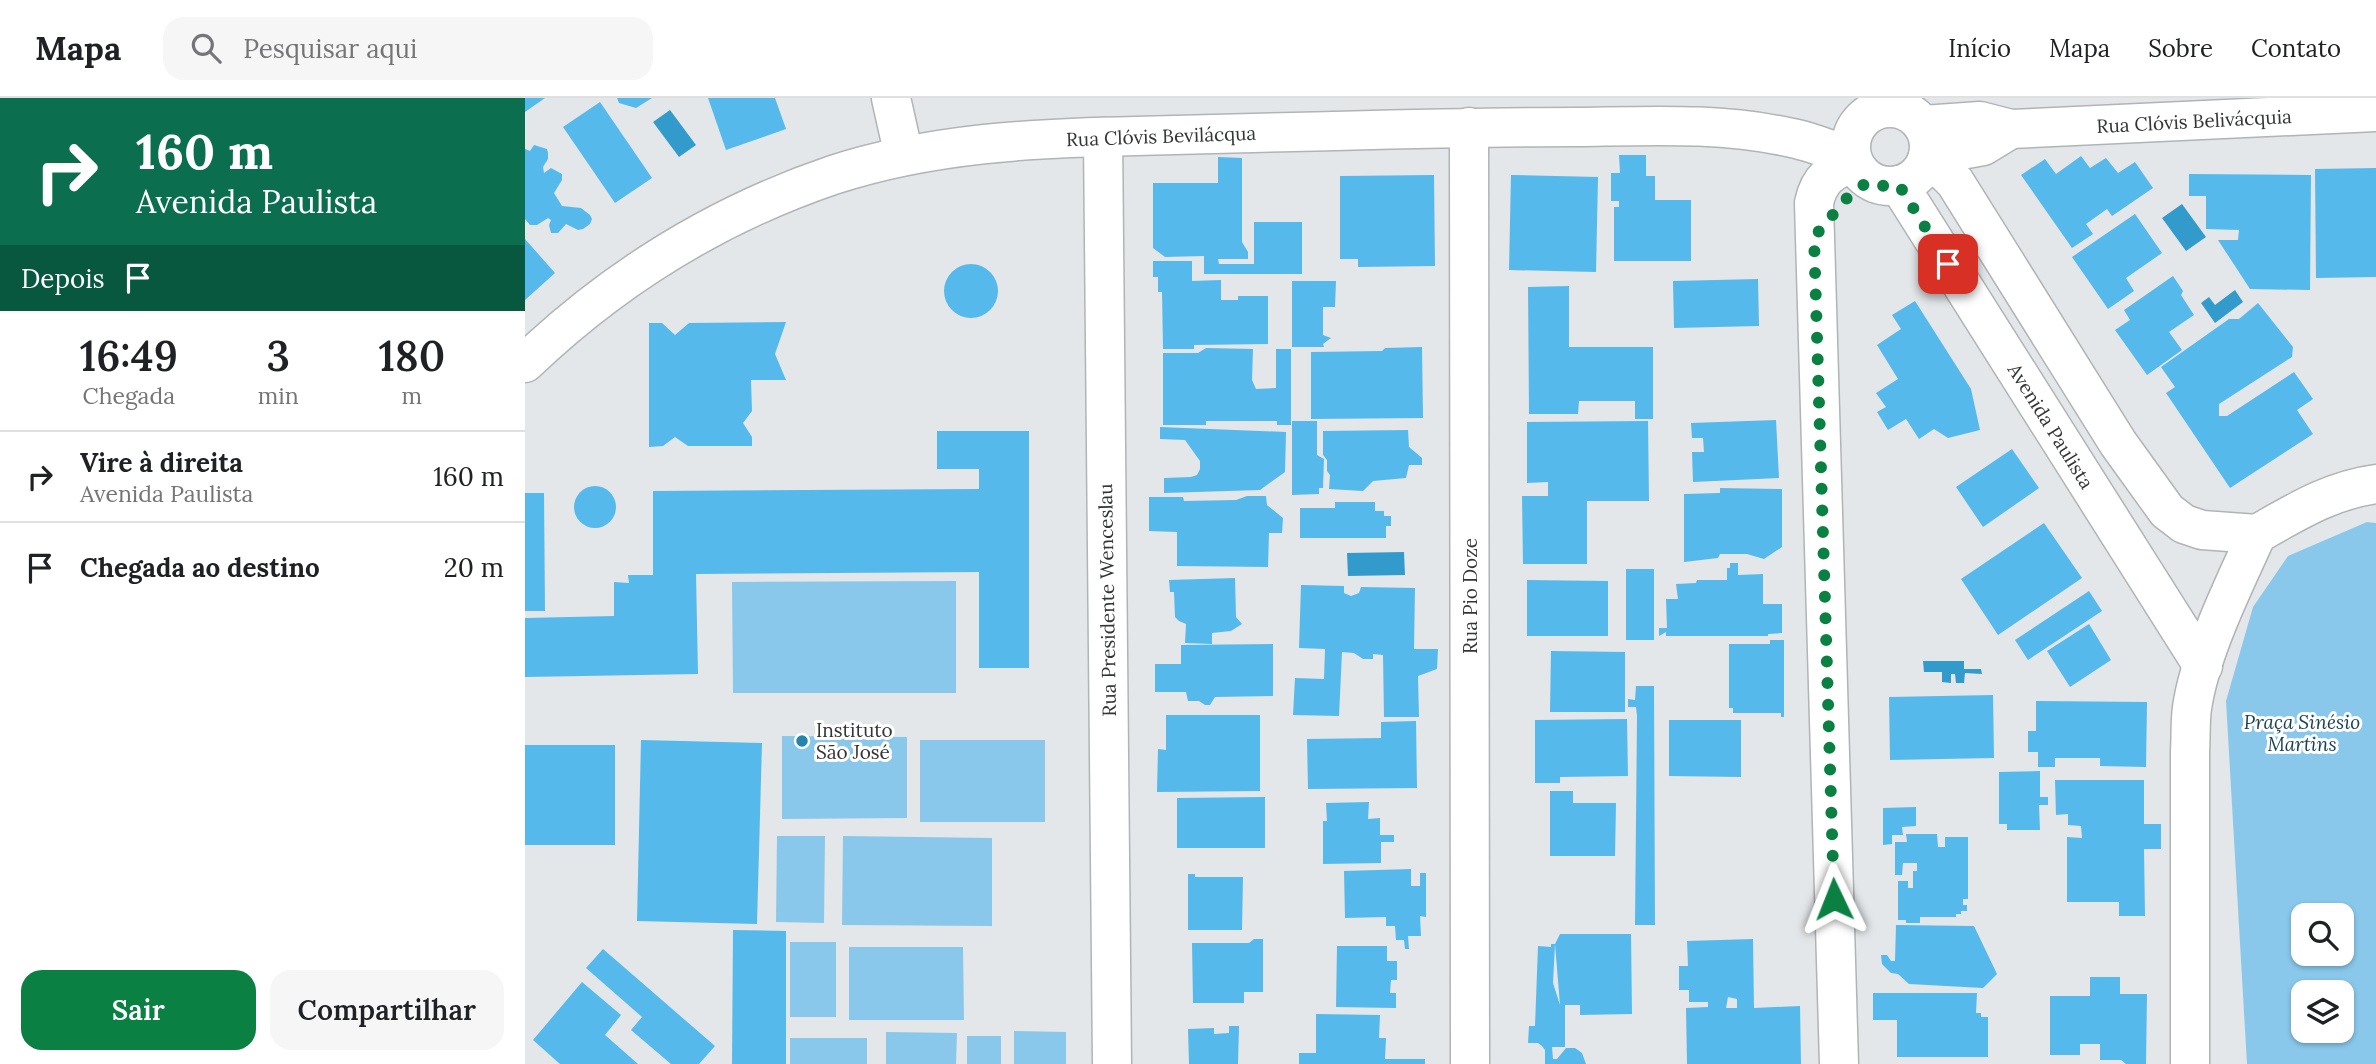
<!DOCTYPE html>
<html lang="pt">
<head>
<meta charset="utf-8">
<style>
	:root { --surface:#fff; --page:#f6f6f6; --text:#202124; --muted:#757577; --line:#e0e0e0; --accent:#0b8043 }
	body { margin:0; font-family:Lora,serif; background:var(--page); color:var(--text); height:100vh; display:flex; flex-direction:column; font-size:26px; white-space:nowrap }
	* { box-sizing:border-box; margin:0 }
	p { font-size:23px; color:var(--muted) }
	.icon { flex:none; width:38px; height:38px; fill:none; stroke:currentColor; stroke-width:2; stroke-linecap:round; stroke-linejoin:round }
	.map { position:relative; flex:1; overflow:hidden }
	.drawer { display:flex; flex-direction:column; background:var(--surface); width:525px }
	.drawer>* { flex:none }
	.guide { background:#0b6e4f; color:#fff; overflow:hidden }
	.tools { position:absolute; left:1766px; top:805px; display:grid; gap:14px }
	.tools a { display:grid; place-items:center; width:63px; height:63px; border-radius:14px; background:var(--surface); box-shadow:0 2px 5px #0004; font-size:35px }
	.pin { position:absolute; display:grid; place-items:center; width:60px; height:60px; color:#fff; margin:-30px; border-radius:14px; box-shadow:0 4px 10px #0006 }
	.me { position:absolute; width:77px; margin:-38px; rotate:358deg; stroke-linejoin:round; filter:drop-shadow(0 0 5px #0008) }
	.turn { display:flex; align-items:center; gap:24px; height:147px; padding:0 21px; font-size:32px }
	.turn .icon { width:91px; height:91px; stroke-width:2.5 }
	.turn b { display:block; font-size:49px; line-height:60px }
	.then { display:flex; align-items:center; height:66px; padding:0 21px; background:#0003; gap:14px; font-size:26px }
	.eta { display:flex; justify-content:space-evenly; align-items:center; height:119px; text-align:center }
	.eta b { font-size:42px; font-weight:600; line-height:49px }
	.button { display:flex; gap:14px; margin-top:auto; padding:14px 21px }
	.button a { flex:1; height:80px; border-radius:21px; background:var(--accent); color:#fff; font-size:28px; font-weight:600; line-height:80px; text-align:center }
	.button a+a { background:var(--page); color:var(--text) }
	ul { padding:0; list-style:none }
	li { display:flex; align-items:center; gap:21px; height:91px; padding:0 21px; border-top:2px solid var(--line) }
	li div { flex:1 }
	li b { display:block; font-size:26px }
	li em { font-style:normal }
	header { display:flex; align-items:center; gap:42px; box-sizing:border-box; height:98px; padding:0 35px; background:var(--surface); border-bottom:2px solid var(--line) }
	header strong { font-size:33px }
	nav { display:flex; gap:38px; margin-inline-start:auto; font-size:24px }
	.search { width:490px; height:63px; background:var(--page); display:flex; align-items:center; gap:18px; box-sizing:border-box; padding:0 24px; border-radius:21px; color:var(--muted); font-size:26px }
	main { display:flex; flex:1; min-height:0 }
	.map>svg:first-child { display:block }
	.green { fill:#89c8eb; fill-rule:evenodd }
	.water { fill:#339bcc }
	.building { fill:#55b9ec; fill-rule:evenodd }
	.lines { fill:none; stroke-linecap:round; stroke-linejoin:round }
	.minor-casing { stroke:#b1b4b6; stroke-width:41 }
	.minor { stroke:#fff; stroke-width:38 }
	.route { stroke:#0b8043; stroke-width:12; stroke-dasharray:0 21.6 }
	.poi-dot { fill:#2483af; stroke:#fff; stroke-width:2.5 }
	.labels { text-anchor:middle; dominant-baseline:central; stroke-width:6; stroke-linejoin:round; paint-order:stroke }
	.street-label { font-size:19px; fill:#343536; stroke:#fff }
	.park-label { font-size:19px; font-style:italic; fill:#143f54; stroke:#fff }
	.poi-label { font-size:19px; fill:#343536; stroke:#fff; text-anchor:start }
</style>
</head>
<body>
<header>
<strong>Mapa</strong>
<div class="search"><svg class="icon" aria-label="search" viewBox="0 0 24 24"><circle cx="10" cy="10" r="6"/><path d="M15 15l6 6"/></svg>Pesquisar aqui</div>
<nav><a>Início</a><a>Mapa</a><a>Sobre</a><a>Contato</a></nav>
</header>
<main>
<section class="drawer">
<div class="guide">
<div class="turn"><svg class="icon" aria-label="right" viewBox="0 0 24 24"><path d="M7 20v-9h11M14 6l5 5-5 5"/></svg><div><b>160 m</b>Avenida Paulista</div></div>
<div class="then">Depois<svg class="icon" aria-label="arrive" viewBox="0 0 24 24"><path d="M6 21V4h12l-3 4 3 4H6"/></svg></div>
</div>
<div class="eta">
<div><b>16:49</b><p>Chegada</p></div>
<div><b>3</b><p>min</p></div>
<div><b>180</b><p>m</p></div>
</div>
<ul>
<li><svg class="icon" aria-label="right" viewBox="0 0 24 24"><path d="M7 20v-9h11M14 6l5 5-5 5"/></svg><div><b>Vire à direita</b><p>Avenida Paulista</p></div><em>160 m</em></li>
<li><svg class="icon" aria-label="arrive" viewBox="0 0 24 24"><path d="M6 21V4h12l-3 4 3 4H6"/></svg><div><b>Chegada ao destino</b></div><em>20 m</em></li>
</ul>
<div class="button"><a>Sair</a><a>Compartilhar</a></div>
</section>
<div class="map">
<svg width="1851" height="966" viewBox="0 0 1851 966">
	<rect width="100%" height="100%" fill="#e3e7e9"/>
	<g class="green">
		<path d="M 1842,424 L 1851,425 L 1851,966 L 1722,966 L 1701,603 L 1728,509 L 1763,458 ZM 1778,817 L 1816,817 L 1816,856 L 1778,856 ZM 1778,894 L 1816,894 L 1816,933 L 1778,933 Z"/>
		<path d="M 431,483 L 431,595 L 208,595 L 207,484 Z"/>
		<path d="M 257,638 L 382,639 L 382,720 L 257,721 Z"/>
		<rect x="395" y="642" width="125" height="82"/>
		<path d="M 252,738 L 300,738 L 299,825 L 251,824 Z"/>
		<path d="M 318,738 L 467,740 L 467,828 L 317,827 Z"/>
		<rect x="265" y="844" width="46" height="75"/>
		<path d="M 324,849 L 438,849 L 439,922 L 324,922 Z"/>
		<path d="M 489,933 L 541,934 L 541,966 L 489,966 Z"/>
		<path d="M 361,934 L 432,935 L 431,966 L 361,966 Z"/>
		<rect x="442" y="938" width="34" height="28"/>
		<rect x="265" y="940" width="77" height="26"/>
	</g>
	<g class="water">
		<path d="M 145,12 L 171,47 L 154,59 L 128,24 Z"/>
		<path d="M 1657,106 L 1681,139 L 1661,153 L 1637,120 Z"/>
		<path d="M 1710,192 L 1718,204 L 1690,225 L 1676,205 L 1684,199 L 1690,207 Z"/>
		<path d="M 879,454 L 880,477 L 823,478 L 822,455 Z"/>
		<path d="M 1439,563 L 1439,571 L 1456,571 L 1457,576 L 1440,575 L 1439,585 L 1431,585 L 1430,576 L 1426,576 L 1426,585 L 1417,584 L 1417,574 L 1399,574 L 1398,563 Z"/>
	</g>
	<g class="building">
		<path d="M 0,0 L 20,0 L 0,14 Z"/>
		<path d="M 92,0 L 127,0 L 111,10 L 94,5 Z"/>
		<path d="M 183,0 L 250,0 L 261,31 L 201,52 Z"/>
		<path d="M 75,4 L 127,80 L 90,105 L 38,29 Z"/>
		<path d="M 9,47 L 22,51 L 23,55 L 23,61 L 18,69 L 19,75 L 26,70 L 37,76 L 37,82 L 29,95 L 37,108 L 56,110 L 65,117 L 67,121 L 65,126 L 58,131 L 53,132 L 41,126 L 33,135 L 26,135 L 24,127 L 26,122 L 23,120 L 12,127 L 5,127 L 0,121 L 0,51 L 5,53 Z"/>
		<path d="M 1094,57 L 1121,57 L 1121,78 L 1130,78 L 1130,102 L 1166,102 L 1166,163 L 1089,163 L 1089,109 L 1094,109 L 1094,103 L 1086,103 L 1086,75 L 1095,75 Z"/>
		<path d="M 1556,58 L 1565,70 L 1581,60 L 1593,75 L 1610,64 L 1628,90 L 1587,118 L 1582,111 L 1561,126 L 1568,136 L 1547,150 L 1496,77 L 1520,61 L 1531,76 Z"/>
		<path d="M 693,59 L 717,60 L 717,144 L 723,154 L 723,161 L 693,161 L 694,166 L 729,166 L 729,124 L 777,124 L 777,176 L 679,176 L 679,158 L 640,159 L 628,150 L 628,85 L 693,85 Z"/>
		<path d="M 1851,70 L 1851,179 L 1791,180 L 1790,71 Z"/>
		<path d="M 1664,76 L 1786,77 L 1785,192 L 1725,191 L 1693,142 L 1713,142 L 1714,132 L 1681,131 L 1681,98 L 1664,98 Z"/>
		<path d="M 909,77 L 910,168 L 833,169 L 833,161 L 815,161 L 815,78 Z"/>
		<path d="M 986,77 L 1073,79 L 1071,174 L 984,172 Z"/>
		<path d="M 1610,116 L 1637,155 L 1601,180 L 1609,193 L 1583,211 L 1547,159 Z"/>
		<path d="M 0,141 L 30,175 L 0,202 Z"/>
		<path d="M 628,163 L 667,163 L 667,183 L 696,182 L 696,202 L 713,202 L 713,198 L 743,198 L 743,246 L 669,247 L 669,251 L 638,251 L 637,194 L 633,194 L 633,179 L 628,179 Z"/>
		<circle cx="446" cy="193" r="27"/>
		<path d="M 1648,178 L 1658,193 L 1656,197 L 1669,217 L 1644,234 L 1657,252 L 1622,277 L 1590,232 L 1605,222 L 1599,212 Z"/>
		<path d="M 1233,181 L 1234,228 L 1149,230 L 1148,183 Z"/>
		<path d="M 767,183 L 811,183 L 810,209 L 798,209 L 798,237 L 806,240 L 798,246 L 799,249 L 767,249 Z"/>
		<path d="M 1044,188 L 1044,249 L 1128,249 L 1128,321 L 1110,321 L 1110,303 L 1054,303 L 1053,316 L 1004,316 L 1003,189 Z"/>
		<path d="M 1390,203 L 1446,291 L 1455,332 L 1423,340 L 1409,331 L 1394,341 L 1381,321 L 1363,332 L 1352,314 L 1361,309 L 1351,295 L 1373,281 L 1352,247 L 1376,231 L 1367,217 Z"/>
		<path d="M 1733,205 L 1768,249 L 1767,259 L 1694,306 L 1694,318 L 1702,318 L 1769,274 L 1788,301 L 1772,312 L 1788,336 L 1705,390 L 1641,295 L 1650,289 L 1636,269 L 1704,221 L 1714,221 Z"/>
		<path d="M 261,224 L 250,256 L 261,282 L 226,282 L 227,313 L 218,325 L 227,339 L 227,348 L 163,348 L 150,339 L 138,348 L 124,349 L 124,225 L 137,225 L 150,237 L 164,225 Z"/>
		<path d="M 897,249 L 898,320 L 786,321 L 786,254 L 857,253 L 860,250 Z"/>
		<path d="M 681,250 L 728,251 L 727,282 L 731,291 L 751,290 L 751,251 L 766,251 L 766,327 L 752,327 L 752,323 L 681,323 L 681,327 L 638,327 L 638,255 L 673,255 Z"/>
		<path d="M 1251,322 L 1254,380 L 1168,384 L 1167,354 L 1179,354 L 1178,340 L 1167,340 L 1166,325 Z"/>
		<path d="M 767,323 L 792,323 L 792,357 L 799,361 L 798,390 L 794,390 L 794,396 L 767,397 Z"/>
		<path d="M 1123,323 L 1124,403 L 1062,403 L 1062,466 L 998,466 L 997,398 L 1023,398 L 1023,384 L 1002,385 L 1002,324 Z"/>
		<path d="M 635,329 L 761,334 L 760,374 L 735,392 L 639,395 L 639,380 L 666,379 L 672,377 L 675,371 L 675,363 L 660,342 L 635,341 Z"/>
		<path d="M 883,332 L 884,349 L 897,360 L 897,367 L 884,367 L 881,380 L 848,383 L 838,393 L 804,391 L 805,377 L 802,373 L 802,362 L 798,357 L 798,333 Z"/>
		<path d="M 412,333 L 504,333 L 504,570 L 454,570 L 454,474 L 171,476 L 173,576 L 0,579 L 0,520 L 89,518 L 89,484 L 104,485 L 103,477 L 128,477 L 128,393 L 454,391 L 454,371 L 412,371 Z"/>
		<path d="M 1487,351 L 1514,390 L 1458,429 L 1431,389 Z"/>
		<circle cx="70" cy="409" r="21"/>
		<path d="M 1195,390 L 1257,391 L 1257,449 L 1239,461 L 1222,456 L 1195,456 L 1193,460 L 1159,464 L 1159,396 L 1195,395 Z"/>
		<path d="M 0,395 L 19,395 L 20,513 L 0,513 Z"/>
		<path d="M 722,398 L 741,398 L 742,407 L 758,420 L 757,435 L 744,435 L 743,469 L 652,468 L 652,434 L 624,433 L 624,399 L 658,399 L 659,403 L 711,402 Z"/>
		<path d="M 810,404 L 850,404 L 850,413 L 859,413 L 859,418 L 866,418 L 866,428 L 861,428 L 861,440 L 775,440 L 775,410 L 810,410 Z"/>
		<path d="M 1519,425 L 1557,480 L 1473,537 L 1436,481 Z"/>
		<path d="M 1205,465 L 1213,465 L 1213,477 L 1238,476 L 1238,506 L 1257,506 L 1257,535 L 1243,536 L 1243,538 L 1141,538 L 1141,534 L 1134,538 L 1134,530 L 1142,530 L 1141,501 L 1153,501 L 1151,486 L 1171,485 L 1172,482 L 1202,482 L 1202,470 L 1205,470 Z"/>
		<rect x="1101" y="471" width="28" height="71"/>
		<path d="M 710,480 L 711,519 L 717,526 L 706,533 L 687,535 L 687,546 L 660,545 L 661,526 L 654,523 L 650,519 L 649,494 L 645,494 L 644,482 Z"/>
		<path d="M 1002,482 L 1083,483 L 1083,538 L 1002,538 Z"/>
		<path d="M 776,487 L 819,488 L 819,495 L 826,498 L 834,495 L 836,489 L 890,490 L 889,551 L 913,551 L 912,571 L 893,578 L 894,619 L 859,619 L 858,557 L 848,556 L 848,561 L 838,561 L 829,555 L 817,554 L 814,618 L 768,617 L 770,580 L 799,581 L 800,551 L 774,550 Z"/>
		<path d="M 1564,493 L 1577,513 L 1503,562 L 1490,542 Z"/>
		<path d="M 1564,526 L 1586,562 L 1545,589 L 1522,553 Z"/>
		<path d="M 1245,542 L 1259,542 L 1259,619 L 1256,619 L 1256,615 L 1208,615 L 1208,610 L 1204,610 L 1204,546 L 1245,546 Z"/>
		<path d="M 748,546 L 748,598 L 690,599 L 685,607 L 680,607 L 674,603 L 663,603 L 661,594 L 630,594 L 630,566 L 656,566 L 656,547 Z"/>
		<path d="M 1026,553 L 1100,554 L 1100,614 L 1025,614 Z"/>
		<path d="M 1111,588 L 1129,588 L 1130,827 L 1110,827 L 1112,618 L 1111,609 L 1103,609 L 1103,601 L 1110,602 Z"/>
		<path d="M 1468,597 L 1469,660 L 1365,662 L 1364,599 Z"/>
		<path d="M 1511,603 L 1622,604 L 1621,669 L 1575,668 L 1575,660 L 1530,660 L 1530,669 L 1513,669 L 1513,654 L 1503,654 L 1503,633 L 1511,633 Z"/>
		<path d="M 641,617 L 735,617 L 735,693 L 632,694 L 633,651 L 641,652 Z"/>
		<path d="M 1102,621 L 1103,678 L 1035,679 L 1035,685 L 1010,685 L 1010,622 Z"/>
		<path d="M 1144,622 L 1216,622 L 1216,679 L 1144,678 Z"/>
		<path d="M 891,623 L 892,690 L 783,691 L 782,641 L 856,640 L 856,624 Z"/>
		<path d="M 116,642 L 237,645 L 232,826 L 112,823 Z"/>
		<rect x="0" y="647" width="90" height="100"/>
		<path d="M 1515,673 L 1515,699 L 1523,699 L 1523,707 L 1514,707 L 1515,732 L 1482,732 L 1482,726 L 1474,726 L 1474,674 Z"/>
		<path d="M 1530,682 L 1619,682 L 1619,726 L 1636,726 L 1636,751 L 1619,751 L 1620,818 L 1594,818 L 1594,804 L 1542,804 L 1542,739 L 1557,740 L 1556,728 L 1543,727 L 1543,716 L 1531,717 Z"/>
		<path d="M 1025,693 L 1048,693 L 1048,705 L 1091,705 L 1090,758 L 1025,758 Z"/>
		<path d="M 740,699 L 740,750 L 652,750 L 652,700 Z"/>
		<path d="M 844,704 L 843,721 L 855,720 L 855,737 L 869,737 L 869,744 L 856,744 L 856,765 L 798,766 L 798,723 L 802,723 L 801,705 Z"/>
		<path d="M 1391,709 L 1391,728 L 1377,729 L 1378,737 L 1367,737 L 1367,746 L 1358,747 L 1358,710 Z"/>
		<path d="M 1381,736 L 1412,736 L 1413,749 L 1420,749 L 1420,739 L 1443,739 L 1443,801 L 1438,801 L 1438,807 L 1442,807 L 1442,813 L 1436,813 L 1436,816 L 1431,816 L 1431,819 L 1395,819 L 1395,825 L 1381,825 L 1381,822 L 1373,822 L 1373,783 L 1383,783 L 1383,790 L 1388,790 L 1388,773 L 1392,773 L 1392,765 L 1378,765 L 1377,777 L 1370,777 L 1370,744 L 1382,744 Z"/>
		<path d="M 886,771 L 886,788 L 895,788 L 895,775 L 901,775 L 901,819 L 895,818 L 896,838 L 883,838 L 884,851 L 880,851 L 879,842 L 871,842 L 870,828 L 861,828 L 861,819 L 820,820 L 819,773 Z"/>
		<path d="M 663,776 L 670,776 L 670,779 L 718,779 L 717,832 L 663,832 Z"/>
		<path d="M 1371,827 L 1449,828 L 1472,876 L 1458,890 L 1384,886 L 1373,876 L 1366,875 L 1357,866 L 1356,857 L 1362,857 L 1366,863 L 1370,863 Z"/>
		<path d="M 208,832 L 261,833 L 261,966 L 207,966 Z"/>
		<path d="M 1035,836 L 1106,836 L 1107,916 L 1055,917 L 1055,907 L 1040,907 L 1040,949 L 1027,949 L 1028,961 L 1032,961 L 1041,950 L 1050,950 L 1057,955 L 1061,966 L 1020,966 L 1020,952 L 1017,948 L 1013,945 L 1003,945 L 1004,928 L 1010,928 L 1013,848 L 1026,849 L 1026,846 L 1030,846 ZM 1030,846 L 1035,907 L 1028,885 Z"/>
		<path d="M 729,841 L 738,841 L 738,894 L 719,894 L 719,905 L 668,905 L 667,845 L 724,845 Z"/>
		<path d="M 1228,841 L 1229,910 L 1275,908 L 1276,966 L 1162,966 L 1161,910 L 1183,909 L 1183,904 L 1164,904 L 1164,892 L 1154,892 L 1154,868 L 1163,868 L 1162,843 ZM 1203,899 L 1212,901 L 1212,910 L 1201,910 Z"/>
		<path d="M 812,848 L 862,848 L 862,863 L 872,863 L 872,882 L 866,882 L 865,895 L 871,895 L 871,910 L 811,909 Z"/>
		<path d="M 78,851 L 190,948 L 174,966 L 146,966 L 106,932 L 117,919 L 61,870 Z"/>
		<path d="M 1565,879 L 1595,879 L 1595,896 L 1622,896 L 1621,966 L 1601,966 L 1596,962 L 1575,962 L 1575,946 L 1555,946 L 1555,957 L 1525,957 L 1525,898 L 1565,898 Z"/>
		<path d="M 57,884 L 96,917 L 80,937 L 113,966 L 35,966 L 8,942 Z"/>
		<path d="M 1348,895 L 1452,895 L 1451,915 L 1456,915 L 1456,919 L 1463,919 L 1463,959 L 1372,959 L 1372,922 L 1348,922 Z"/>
		<path d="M 791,916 L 855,917 L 854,940 L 861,940 L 860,961 L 900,961 L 900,966 L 774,966 L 774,955 L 791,955 Z"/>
		<path d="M 704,928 L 714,928 L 713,966 L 664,966 L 663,931 L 689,930 L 689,936 L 704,935 Z"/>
	</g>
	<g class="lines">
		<g class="minor-casing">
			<g id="minor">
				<path d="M 366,0 L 379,58"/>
				<circle cx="1365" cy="49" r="39"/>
				<path d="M 1398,27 L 1455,23 L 1486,31 L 1851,14"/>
				<path d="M 944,29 L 945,966"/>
				<path d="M 578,39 L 587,966"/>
				<path d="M 1403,58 L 1458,48 L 1486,31"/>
				<path d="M 1401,64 L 1420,74 L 1430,84 L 1593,345 L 1642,413 L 1659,426 L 1677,432 L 1732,436"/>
				<path d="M 1374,87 L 1678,568"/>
				<path d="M 0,265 C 89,180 190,117 308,77 C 406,45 509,40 611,38 C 677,36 742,35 807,33 C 889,31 970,29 1052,29 C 1124,28 1196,24 1267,40 C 1288,44 1308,53 1327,60"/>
				<path d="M 1732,436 C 1771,414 1806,392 1851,386"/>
				<path d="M 1314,966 L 1289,105 C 1294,81 1306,72 1329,65"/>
				<path d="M 1665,966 L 1665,653 C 1666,639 1665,624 1667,610 C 1675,555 1709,487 1732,436"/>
			</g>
		</g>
		<use href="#minor" class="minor"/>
	</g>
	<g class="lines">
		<path class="route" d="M 1309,801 L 1289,139 L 1322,100 L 1333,90 L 1346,83 L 1359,88 L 1374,87 L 1423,166"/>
	</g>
	<circle class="poi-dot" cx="277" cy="643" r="7"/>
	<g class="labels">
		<g class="street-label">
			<text transform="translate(1669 23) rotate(-3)">Rua Clóvis Belivácquia</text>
			<text transform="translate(636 38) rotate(-2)">Rua Clóvis Bevilácqua</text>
			<text transform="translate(1526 328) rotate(58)">Avenida Paulista</text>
			<text transform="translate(945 498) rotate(-90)">Rua Pio Doze</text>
			<text transform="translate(582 502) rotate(-91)">Rua Presidente Wenceslau</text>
		</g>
		<g class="park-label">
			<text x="1777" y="624">Praça Sinésio<tspan x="1777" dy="22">Martins</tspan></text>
		</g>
		<g class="poi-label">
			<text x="291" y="632">Instituto<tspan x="291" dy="22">São José</tspan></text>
		</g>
	</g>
</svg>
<div class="tools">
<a><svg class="icon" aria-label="search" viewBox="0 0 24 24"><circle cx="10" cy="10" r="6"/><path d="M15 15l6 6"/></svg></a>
<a><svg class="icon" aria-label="layers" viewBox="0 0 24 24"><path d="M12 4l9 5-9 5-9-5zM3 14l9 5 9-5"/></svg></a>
</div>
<div class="pin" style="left:1423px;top:166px;background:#d93025"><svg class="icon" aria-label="arrive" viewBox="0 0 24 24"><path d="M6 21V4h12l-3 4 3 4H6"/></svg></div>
<svg class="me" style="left:1309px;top:801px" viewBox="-20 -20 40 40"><path d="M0-17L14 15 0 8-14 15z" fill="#0b8043" stroke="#fff" stroke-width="4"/></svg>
</div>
</main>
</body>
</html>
